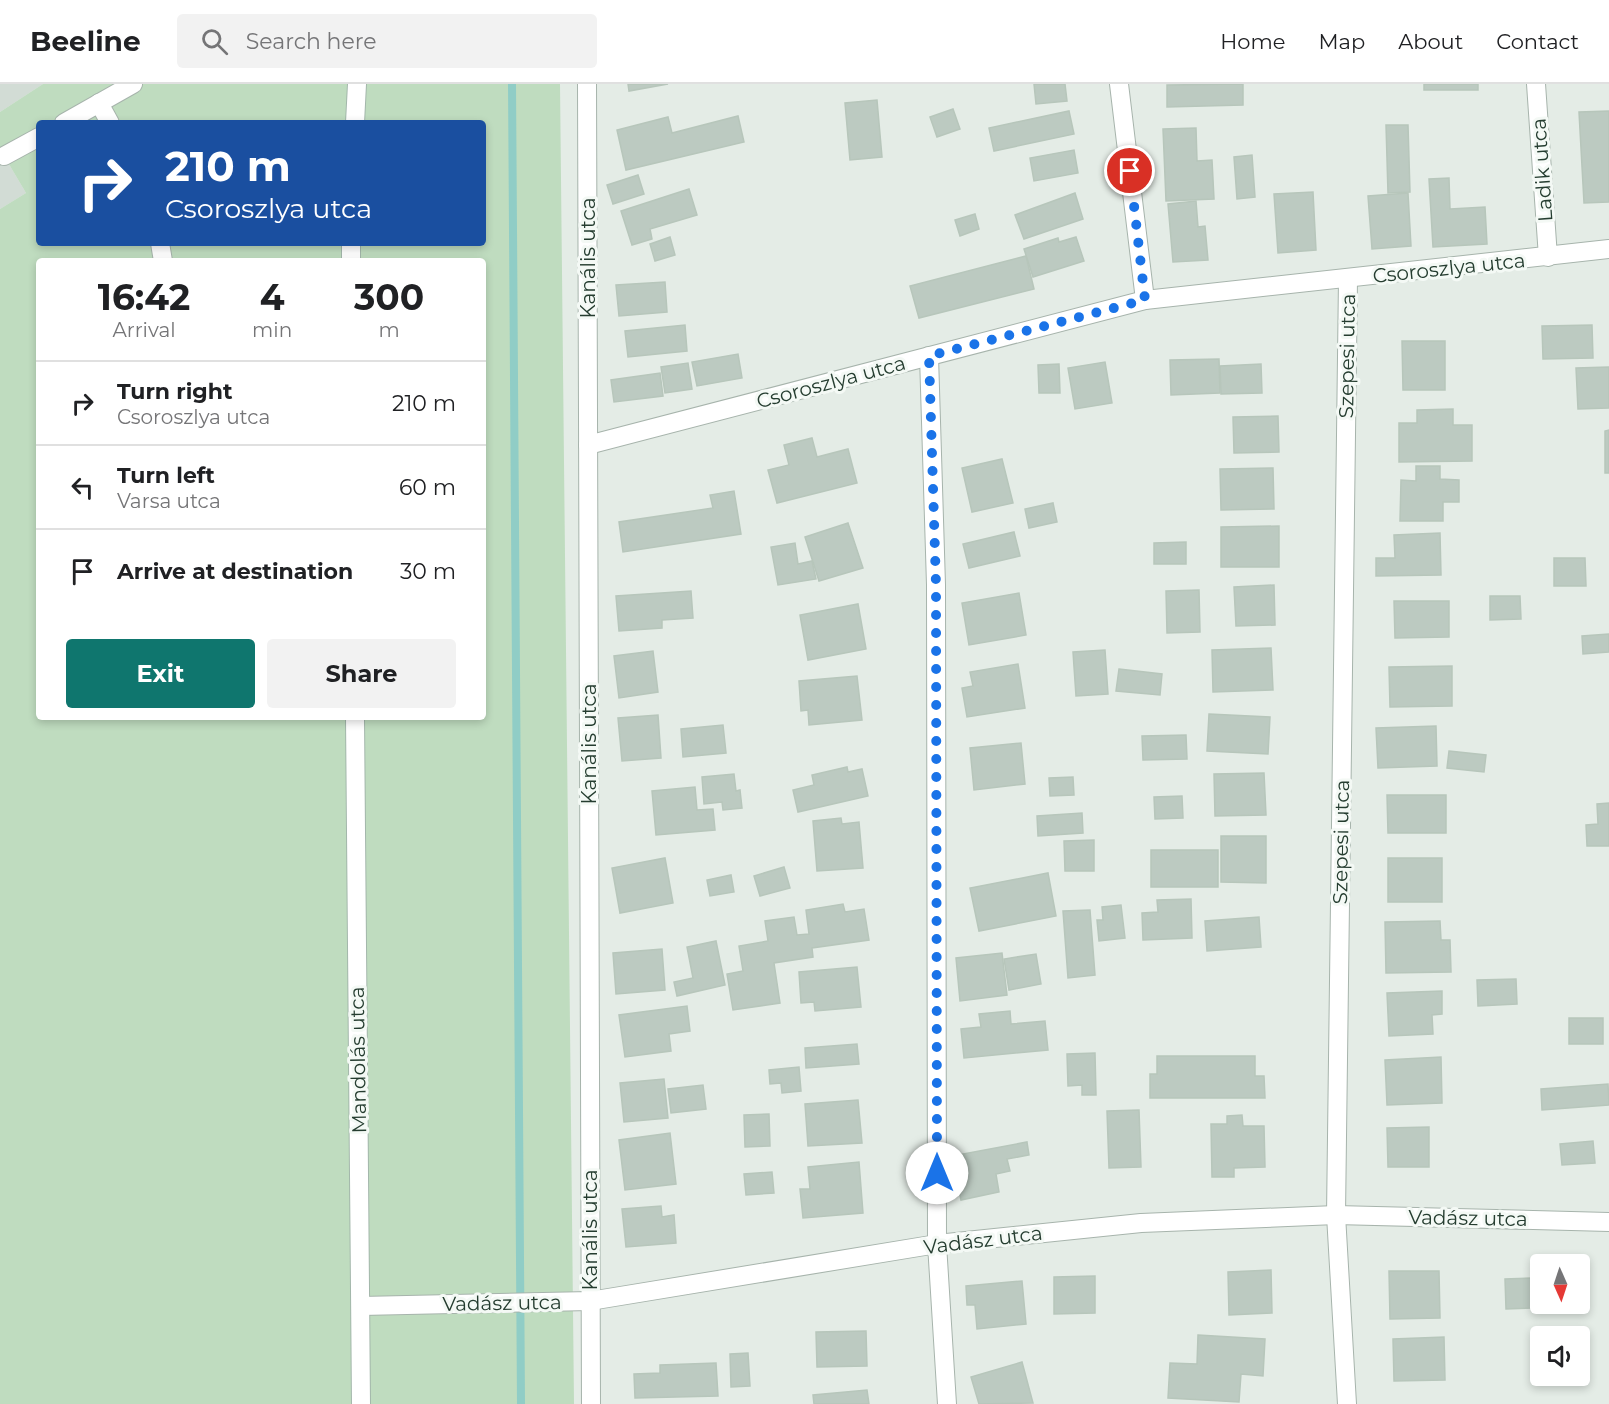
<!DOCTYPE html>
<html lang="en">
<head>
<meta charset="utf-8">
<style>
	:root { --surface:#fff; --page:#f2f2f2; --text:#202124; --muted:#757577; --line:#e0e0e0; --accent:#0f766e }
	body { margin:0; font-family:Montserrat,sans-serif; background:var(--page); color:var(--text); height:100vh; display:flex; flex-direction:column; font-size:22px; white-space:nowrap }
	* { box-sizing:border-box; margin:0 }
	p { font-size:20px; color:var(--muted) }
	.icon { flex:none; width:33px; height:33px; fill:none; stroke:currentColor; stroke-width:2; stroke-linecap:round; stroke-linejoin:round }
	.map { position:relative; flex:1; overflow:hidden }
	.side { position:absolute; left:36px; top:174px; width:450px; height:462px; display:flex; flex-direction:column; background:var(--surface); border-radius:6px; box-shadow:0 3px 9px #0003 }
	.side>* { flex:none }
	.hud { position:absolute; left:36px; top:36px; width:450px; height:126px; border-radius:6px; box-shadow:0 3px 9px #0003; background:#1a4fa0; color:#fff; overflow:hidden }
	.needle { width:39px; rotate:177deg }
	.tools { position:absolute; left:1530px; top:1170px; display:grid; gap:12px }
	.tools a { display:grid; place-items:center; width:60px; height:60px; border-radius:6px; background:var(--surface); box-shadow:0 3px 9px #0003; font-size:30px }
	.pin { position:absolute; display:grid; place-items:center; width:51px; height:51px; color:#fff; margin:-26px; border:3px solid #fff; border-radius:50%; box-shadow:0 2px 6px #0007 }
	.me { position:absolute; width:66px; margin:-33px; rotate:0deg; stroke-linejoin:round; filter:drop-shadow(0 0 4px #0008) }
	.turn { display:flex; align-items:center; gap:21px; height:126px; padding:0 30px; font-size:27px }
	.turn .icon { width:78px; height:78px; stroke-width:2.5 }
	.turn b { display:block; font-size:42px; line-height:51px }
	.eta { display:flex; justify-content:space-evenly; align-items:center; height:102px; text-align:center }
	.eta b { font-size:36px; font-weight:700; line-height:42px }
	.button { display:flex; gap:12px; margin-top:auto; padding:12px 30px }
	.button a { flex:1; height:69px; border-radius:6px; background:var(--accent); color:#fff; font-size:24px; font-weight:700; line-height:69px; text-align:center }
	.button a+a { background:var(--page); color:var(--text) }
	ul { padding:0; list-style:none }
	li { display:flex; align-items:center; gap:18px; height:84px; padding:0 30px; border-top:2px solid var(--line) }
	li div { flex:1 }
	li b { display:block; font-size:22px }
	li em { font-style:normal }
	header { display:flex; align-items:center; gap:36px; box-sizing:border-box; height:84px; padding:0 30px; background:var(--surface); border-bottom:2px solid var(--line) }
	header strong { font-size:28px }
	nav { display:flex; gap:33px; margin-inline-start:auto; font-size:21px }
	.search { width:420px; height:54px; background:var(--page); display:flex; align-items:center; gap:15px; box-sizing:border-box; padding:0 21px; border-radius:6px; color:var(--muted); font-size:22px }
	.map>svg:first-child { display:block }
	.built { fill:#d2dcd5 }
	.green { fill:#bfdcbf; fill-rule:evenodd }
	.lines { fill:none; stroke-linecap:round; stroke-linejoin:round }
	.stream { stroke:#90cdc6; stroke-width:8 }
	.building { fill:#bccac1; stroke:#b7c6bb; stroke-width:1.5 }
	.street-casing { stroke:#a7b4ac; stroke-width:20 }
	.secondary-casing { stroke:#a3b7ab; stroke-width:20 }
	.street { stroke:#fff; stroke-width:18 }
	.secondary { stroke:#fff; stroke-width:18 }
	.route { stroke:#1a73e8; stroke-width:10; stroke-dasharray:0 18 }
	.labels { text-anchor:middle; dominant-baseline:central; stroke-width:6; stroke-linejoin:round; paint-order:stroke }
	.street-label { font-size:20px; fill:#253d30; stroke:#f4f9f5 }
</style>
</head>
<body>
<header>
<strong>Beeline</strong>
<div class="search"><svg class="icon" aria-label="search" viewBox="0 0 24 24"><circle cx="10" cy="10" r="6"/><path d="M15 15l6 6"/></svg>Search here</div>
<nav><a>Home</a><a>Map</a><a>About</a><a>Contact</a></nav>
</header>
<div class="map">
<svg width="1609" height="1320" viewBox="0 0 1609 1320">
	<rect width="100%" height="100%" fill="#e4ece6"/>
	<g class="built">
		<path d="M 0,0 L 43,0 L 0,28 Z"/>
		<path d="M 0,65 L 26,109 L 0,125 Z"/>
	</g>
	<path class="green" d="M 43,0 L 560,0 L 574,1320 L 0,1320 L 0,125 L 26,109 L 0,65 L 0,28 ZM 39,39 L 483,39 L 483,159 L 39,159 ZM 39,177 L 483,177 L 483,633 L 39,633 Z"/>
	<g class="lines">
		<path class="stream" d="M 512,0 L 521,1320"/>
	</g>
	<g class="building">
		<path d="M 628,0 L 668,0 L 629,7 Z"/>
		<path d="M 1034,0 L 1065,0 L 1067,17 L 1036,20 Z"/>
		<path d="M 1243,0 L 1243,21 L 1167,23 L 1167,1 Z"/>
		<rect x="1424" y="0" width="54" height="6"/>
		<path d="M 877,16 L 882,73 L 850,76 L 845,19 Z"/>
		<path d="M 953,25 L 960,45 L 937,53 L 930,33 Z"/>
		<path d="M 1069,27 L 1074,50 L 994,67 L 989,44 Z"/>
		<path d="M 1609,27 L 1609,118 L 1584,119 L 1579,28 Z"/>
		<path d="M 738,32 L 744,58 L 626,86 L 617,46 L 668,33 L 672,49 Z"/>
		<path d="M 1386,41 L 1408,41 L 1410,108 L 1388,109 Z"/>
		<path d="M 1196,44 L 1197,77 L 1212,76 L 1214,115 L 1166,117 L 1163,45 Z"/>
		<path d="M 1074,66 L 1078,89 L 1034,97 L 1030,74 Z"/>
		<path d="M 1252,71 L 1255,113 L 1237,115 L 1234,73 Z"/>
		<path d="M 638,91 L 644,110 L 613,120 L 607,101 Z"/>
		<path d="M 1449,94 L 1450,125 L 1485,123 L 1487,160 L 1433,163 L 1429,95 Z"/>
		<path d="M 689,105 L 697,131 L 650,145 L 652,155 L 632,161 L 621,127 Z"/>
		<path d="M 1313,108 L 1316,166 L 1278,169 L 1274,110 Z"/>
		<path d="M 1075,109 L 1083,135 L 1024,155 L 1015,131 Z"/>
		<path d="M 1408,109 L 1411,162 L 1372,165 L 1368,112 Z"/>
		<path d="M 1196,117 L 1198,143 L 1205,142 L 1208,176 L 1173,178 L 1168,120 Z"/>
		<path d="M 975,130 L 979,145 L 960,152 L 955,136 Z"/>
		<path d="M 670,153 L 675,171 L 655,177 L 650,160 Z"/>
		<path d="M 1076,153 L 1084,177 L 1033,193 L 1024,165 L 1058,154 L 1059,158 Z"/>
		<path d="M 1026,172 L 1034,205 L 919,234 L 910,202 Z"/>
		<path d="M 665,198 L 667,228 L 619,232 L 616,201 Z"/>
		<path d="M 685,241 L 687,267 L 628,273 L 625,247 Z"/>
		<path d="M 1592,241 L 1593,274 L 1543,275 L 1542,242 Z"/>
		<path d="M 1402,257 L 1445,257 L 1445,306 L 1403,306 Z"/>
		<path d="M 738,270 L 742,294 L 697,302 L 692,278 Z"/>
		<path d="M 1219,275 L 1220,309 L 1171,311 L 1170,276 Z"/>
		<path d="M 1105,278 L 1112,319 L 1075,325 L 1068,284 Z"/>
		<path d="M 688,279 L 692,305 L 665,309 L 661,283 Z"/>
		<path d="M 1059,280 L 1060,309 L 1039,309 L 1038,281 Z"/>
		<path d="M 1261,280 L 1262,309 L 1221,310 L 1220,282 Z"/>
		<path d="M 1609,283 L 1609,324 L 1578,325 L 1576,284 Z"/>
		<path d="M 660,289 L 663,312 L 614,318 L 611,296 Z"/>
		<path d="M 1453,325 L 1453,341 L 1472,341 L 1472,377 L 1399,378 L 1399,339 L 1417,339 L 1417,326 Z"/>
		<path d="M 1278,332 L 1279,368 L 1234,369 L 1233,333 Z"/>
		<path d="M 1609,346 L 1609,389 L 1605,389 L 1605,347 Z"/>
		<path d="M 812,354 L 817,373 L 848,365 L 857,399 L 777,419 L 768,386 L 789,381 L 784,361 Z"/>
		<path d="M 1002,375 L 1013,419 L 972,428 L 962,384 Z"/>
		<path d="M 1416,382 L 1440,382 L 1440,395 L 1459,396 L 1459,418 L 1443,418 L 1443,437 L 1400,437 L 1401,396 L 1416,397 Z"/>
		<path d="M 1273,384 L 1274,425 L 1221,426 L 1220,385 Z"/>
		<path d="M 734,407 L 741,450 L 623,468 L 619,438 L 713,424 L 710,411 Z"/>
		<path d="M 1053,419 L 1057,438 L 1029,444 L 1025,425 Z"/>
		<path d="M 848,439 L 863,484 L 819,497 L 805,453 Z"/>
		<path d="M 1279,442 L 1279,483 L 1221,483 L 1221,443 Z"/>
		<path d="M 1014,448 L 1020,472 L 969,484 L 963,460 Z"/>
		<path d="M 1440,449 L 1441,491 L 1376,492 L 1376,474 L 1395,474 L 1394,451 Z"/>
		<path d="M 1186,458 L 1186,480 L 1154,480 L 1154,459 Z"/>
		<path d="M 795,459 L 798,480 L 812,477 L 816,495 L 778,501 L 771,463 Z"/>
		<path d="M 1554,474 L 1585,474 L 1586,502 L 1554,502 Z"/>
		<path d="M 1274,501 L 1275,541 L 1236,542 L 1234,503 Z"/>
		<path d="M 1199,506 L 1200,548 L 1167,549 L 1166,507 Z"/>
		<path d="M 691,507 L 693,534 L 662,536 L 662,544 L 619,547 L 616,512 Z"/>
		<path d="M 1019,509 L 1026,551 L 969,561 L 962,519 Z"/>
		<path d="M 1490,512 L 1520,512 L 1521,535 L 1490,536 Z"/>
		<path d="M 1394,517 L 1449,517 L 1449,553 L 1395,554 Z"/>
		<path d="M 858,520 L 866,565 L 808,576 L 800,531 Z"/>
		<path d="M 1609,550 L 1609,568 L 1583,570 L 1582,552 Z"/>
		<path d="M 1271,564 L 1273,606 L 1213,608 L 1212,566 Z"/>
		<path d="M 1105,566 L 1108,610 L 1076,612 L 1073,568 Z"/>
		<path d="M 653,567 L 658,608 L 619,614 L 614,572 Z"/>
		<path d="M 1018,580 L 1025,624 L 967,633 L 962,604 L 973,602 L 970,588 Z"/>
		<path d="M 1452,582 L 1452,622 L 1390,623 L 1389,583 Z"/>
		<path d="M 1119,585 L 1162,590 L 1160,611 L 1116,607 Z"/>
		<path d="M 857,592 L 862,636 L 809,641 L 808,626 L 801,627 L 799,597 Z"/>
		<path d="M 1209,630 L 1270,633 L 1268,670 L 1207,667 Z"/>
		<path d="M 658,631 L 661,674 L 622,677 L 618,634 Z"/>
		<path d="M 723,641 L 726,669 L 683,673 L 681,645 Z"/>
		<path d="M 1436,642 L 1437,682 L 1378,684 L 1376,644 Z"/>
		<path d="M 1186,651 L 1187,675 L 1143,676 L 1142,652 Z"/>
		<path d="M 1021,659 L 1025,700 L 974,706 L 970,664 Z"/>
		<path d="M 1449,667 L 1486,671 L 1484,688 L 1447,684 Z"/>
		<path d="M 847,683 L 848,688 L 862,685 L 868,712 L 798,728 L 793,706 L 814,701 L 812,691 Z"/>
		<path d="M 1264,689 L 1266,731 L 1215,732 L 1214,690 Z"/>
		<path d="M 734,690 L 736,707 L 740,706 L 742,724 L 723,726 L 722,718 L 704,720 L 702,693 Z"/>
		<path d="M 1073,693 L 1074,711 L 1050,712 L 1049,694 Z"/>
		<path d="M 695,703 L 697,726 L 713,725 L 715,746 L 656,751 L 652,707 Z"/>
		<path d="M 1387,711 L 1446,711 L 1446,749 L 1388,749 Z"/>
		<path d="M 1182,712 L 1183,734 L 1155,735 L 1154,713 Z"/>
		<path d="M 1609,719 L 1609,762 L 1587,762 L 1586,741 L 1598,740 L 1597,720 Z"/>
		<path d="M 1082,729 L 1083,749 L 1038,752 L 1037,732 Z"/>
		<path d="M 841,734 L 842,740 L 859,738 L 863,784 L 817,787 L 813,737 Z"/>
		<path d="M 1221,752 L 1266,752 L 1266,799 L 1221,798 Z"/>
		<path d="M 1094,756 L 1094,787 L 1065,787 L 1064,757 Z"/>
		<rect x="1151" y="766" width="67" height="37"/>
		<path d="M 665,774 L 673,819 L 620,829 L 612,784 Z"/>
		<rect x="1388" y="774" width="54" height="44"/>
		<path d="M 784,783 L 790,804 L 760,812 L 754,792 Z"/>
		<path d="M 1048,789 L 1056,832 L 979,847 L 970,804 Z"/>
		<path d="M 731,791 L 734,808 L 710,812 L 707,796 Z"/>
		<path d="M 1191,815 L 1192,854 L 1143,856 L 1142,829 L 1158,828 L 1157,816 Z"/>
		<path d="M 843,820 L 845,828 L 864,825 L 869,856 L 812,864 L 813,873 L 774,879 L 780,919 L 733,926 L 727,890 L 743,887 L 739,862 L 768,857 L 765,837 L 794,833 L 797,851 L 809,850 L 806,826 Z"/>
		<path d="M 1121,821 L 1125,854 L 1099,857 L 1097,836 L 1103,836 L 1102,823 Z"/>
		<path d="M 1090,826 L 1095,891 L 1068,894 L 1063,827 Z"/>
		<path d="M 1259,833 L 1261,863 L 1207,867 L 1205,837 Z"/>
		<path d="M 1440,837 L 1441,856 L 1450,856 L 1451,888 L 1386,889 L 1385,838 Z"/>
		<path d="M 716,857 L 725,901 L 677,912 L 674,898 L 693,894 L 687,863 Z"/>
		<path d="M 662,865 L 665,906 L 616,910 L 613,869 Z"/>
		<path d="M 1002,869 L 1007,911 L 960,917 L 956,874 Z"/>
		<path d="M 1036,870 L 1041,900 L 1009,906 L 1004,875 Z"/>
		<path d="M 857,883 L 861,923 L 815,927 L 814,918 L 801,919 L 799,888 Z"/>
		<path d="M 1516,895 L 1517,920 L 1478,922 L 1477,896 Z"/>
		<path d="M 1442,907 L 1442,930 L 1432,931 L 1433,950 L 1389,952 L 1387,909 Z"/>
		<path d="M 687,922 L 690,947 L 669,950 L 671,967 L 625,973 L 619,931 Z"/>
		<path d="M 1010,927 L 1011,940 L 1045,937 L 1048,966 L 964,974 L 961,945 L 981,943 L 979,930 Z"/>
		<rect x="1569" y="934" width="34" height="26"/>
		<path d="M 857,960 L 859,980 L 806,984 L 805,964 Z"/>
		<path d="M 1095,969 L 1096,1011 L 1082,1011 L 1082,1001 L 1068,1002 L 1067,970 Z"/>
		<path d="M 1157,972 L 1255,972 L 1255,992 L 1264,992 L 1265,1014 L 1150,1014 L 1150,990 L 1157,990 Z"/>
		<path d="M 1441,973 L 1442,1019 L 1387,1021 L 1385,976 Z"/>
		<path d="M 799,983 L 801,1007 L 782,1009 L 781,999 L 770,1000 L 769,986 Z"/>
		<path d="M 664,995 L 668,1034 L 624,1038 L 620,999 Z"/>
		<path d="M 1608,1000 L 1609,1021 L 1542,1026 L 1541,1005 Z"/>
		<path d="M 703,1001 L 706,1025 L 671,1029 L 668,1005 Z"/>
		<path d="M 858,1016 L 862,1059 L 808,1062 L 805,1020 Z"/>
		<path d="M 1139,1026 L 1141,1083 L 1109,1084 L 1107,1027 Z"/>
		<path d="M 769,1030 L 770,1062 L 745,1063 L 744,1031 Z"/>
		<path d="M 1242,1031 L 1243,1042 L 1264,1042 L 1265,1083 L 1234,1084 L 1234,1093 L 1212,1093 L 1211,1040 L 1227,1040 L 1227,1032 Z"/>
		<path d="M 1429,1043 L 1429,1083 L 1388,1083 L 1387,1044 Z"/>
		<path d="M 670,1049 L 676,1100 L 625,1106 L 619,1056 Z"/>
		<path d="M 1593,1057 L 1595,1079 L 1562,1081 L 1560,1060 Z"/>
		<path d="M 1027,1058 L 1029,1071 L 1007,1075 L 1010,1087 L 996,1090 L 999,1108 L 961,1116 L 952,1072 Z"/>
		<path d="M 859,1078 L 863,1129 L 803,1134 L 800,1105 L 810,1105 L 808,1083 Z"/>
		<path d="M 772,1088 L 774,1109 L 746,1111 L 744,1090 Z"/>
		<path d="M 661,1122 L 662,1133 L 674,1131 L 676,1159 L 626,1163 L 622,1125 Z"/>
		<path d="M 1271,1186 L 1272,1229 L 1229,1231 L 1228,1188 Z"/>
		<path d="M 1389,1187 L 1439,1187 L 1440,1234 L 1390,1235 Z"/>
		<path d="M 1095,1192 L 1095,1229 L 1054,1230 L 1054,1193 Z"/>
		<path d="M 1531,1194 L 1532,1224 L 1506,1225 L 1505,1195 Z"/>
		<path d="M 1022,1197 L 1026,1240 L 977,1245 L 975,1221 L 967,1221 L 966,1202 Z"/>
		<path d="M 866,1247 L 867,1282 L 817,1283 L 816,1248 Z"/>
		<path d="M 1198,1251 L 1265,1255 L 1263,1292 L 1241,1290 L 1239,1318 L 1168,1314 L 1170,1279 L 1197,1280 Z"/>
		<path d="M 1444,1253 L 1445,1296 L 1394,1297 L 1393,1255 Z"/>
		<path d="M 748,1269 L 750,1302 L 731,1303 L 730,1270 Z"/>
		<path d="M 1022,1278 L 1033,1319 L 979,1320 L 971,1293 Z"/>
		<path d="M 716,1279 L 718,1312 L 635,1314 L 634,1290 L 660,1289 L 660,1281 Z"/>
		<path d="M 867,1306 L 869,1320 L 814,1320 L 813,1311 Z"/>
	</g>
	<g class="lines">
		<g class="street-casing">
			<g id="street">
				<path d="M 587,0 L 591,1320"/>
				<path d="M 1119,0 L 1145,216"/>
				<path d="M 1536,0 L 1548,173"/>
				<path d="M 99,19 L 110,39"/>
				<path d="M 64,39 L 133,0"/>
				<path d="M 4,72 L 39,53"/>
				<path d="M 160,159 L 163,177"/>
				<path d="M 929,272 L 936,501 L 937,1160 L 947,1320"/>
				<path d="M 588,361 L 1145,216 L 1609,165"/>
				<path d="M 361,1222 L 590,1217 L 937,1160 L 1141,1139 L 1336,1131 L 1609,1138"/>
				<path d="M 1347,1320 L 1336,1131 L 1348,195"/>
			</g>
		</g>
		<g class="secondary-casing">
			<g id="secondary">
				<path d="M 355,39 L 357,0"/>
				<path d="M 351,177 L 351,159"/>
				<path d="M 355,633 L 361,1320"/>
			</g>
		</g>
		<use href="#street" class="street"/>
		<use href="#secondary" class="secondary"/>
	</g>
	<g class="lines">
		<path class="route" d="M 937,1089 L 936,501 L 929,272 L 1145,216 L 1130,87"/>
	</g>
	<g class="labels">
		<g class="street-label">
			<text transform="translate(1542 86) rotate(-94)">Ladik utca</text>
			<text transform="translate(588 174) rotate(-90)">Kanális utca</text>
			<text transform="translate(1449 184) rotate(-6)">Csoroszlya utca</text>
			<text transform="translate(1347 272) rotate(-89)">Szepesi utca</text>
			<text transform="translate(831 298) rotate(-15)">Csoroszlya utca</text>
			<text transform="translate(589 660) rotate(-90)">Kanális utca</text>
			<text transform="translate(1341 758) rotate(-89)">Szepesi utca</text>
			<text transform="translate(358 976) rotate(-91)">Mandolás utca</text>
			<text transform="translate(1468 1134) rotate(1)">Vadász utca</text>
			<text transform="translate(590 1146) rotate(-90)">Kanális utca</text>
			<text transform="translate(983 1156) rotate(-7)">Vadász utca</text>
			<text transform="translate(502 1219) rotate(-1)">Vadász utca</text>
		</g>
	</g>
</svg>
<div class="tools">
<a><svg class="needle" viewBox="-14 -14 28 28"><path d="M0-13l5 13h-10z" fill="#e53935"/><path d="M0 13l5-13h-10z" fill="#757577"/></svg></a>
<a><svg class="icon" aria-label="sound" viewBox="0 0 24 24"><path d="M4 9h4l5-4v14l-5-4H4zM17 9q2 3 0 6"/></svg></a>
</div>
<div class="pin" style="left:1130px;top:87px;background:#d93025"><svg class="icon" aria-label="arrive" viewBox="0 0 24 24"><path d="M6 21V4h12l-3 4 3 4H6"/></svg></div>
<svg class="me" style="left:937px;top:1089px" viewBox="-20 -20 40 40"><circle r="19" fill="#fff"/><path d="M0-13L10 11 0 6-10 11z" fill="#1a73e8"/></svg>
<div class="hud">
<div class="turn"><svg class="icon" aria-label="right" viewBox="0 0 24 24"><path d="M7 20v-9h11M14 6l5 5-5 5"/></svg><div><b>210 m</b>Csoroszlya utca</div></div>
</div>
<section class="side">
<div class="eta">
<div><b>16:42</b><p>Arrival</p></div>
<div><b>4</b><p>min</p></div>
<div><b>300</b><p>m</p></div>
</div>
<ul>
<li><svg class="icon" aria-label="right" viewBox="0 0 24 24"><path d="M7 20v-9h11M14 6l5 5-5 5"/></svg><div><b>Turn right</b><p>Csoroszlya utca</p></div><em>210 m</em></li>
<li><svg class="icon" aria-label="left" viewBox="0 0 24 24"><path d="M17 20v-9H6M10 6l-5 5 5 5"/></svg><div><b>Turn left</b><p>Varsa utca</p></div><em>60 m</em></li>
<li><svg class="icon" aria-label="arrive" viewBox="0 0 24 24"><path d="M6 21V4h12l-3 4 3 4H6"/></svg><div><b>Arrive at destination</b></div><em>30 m</em></li>
</ul>
<div class="button"><a>Exit</a><a>Share</a></div>
</section>
</div>
</body>
</html>
